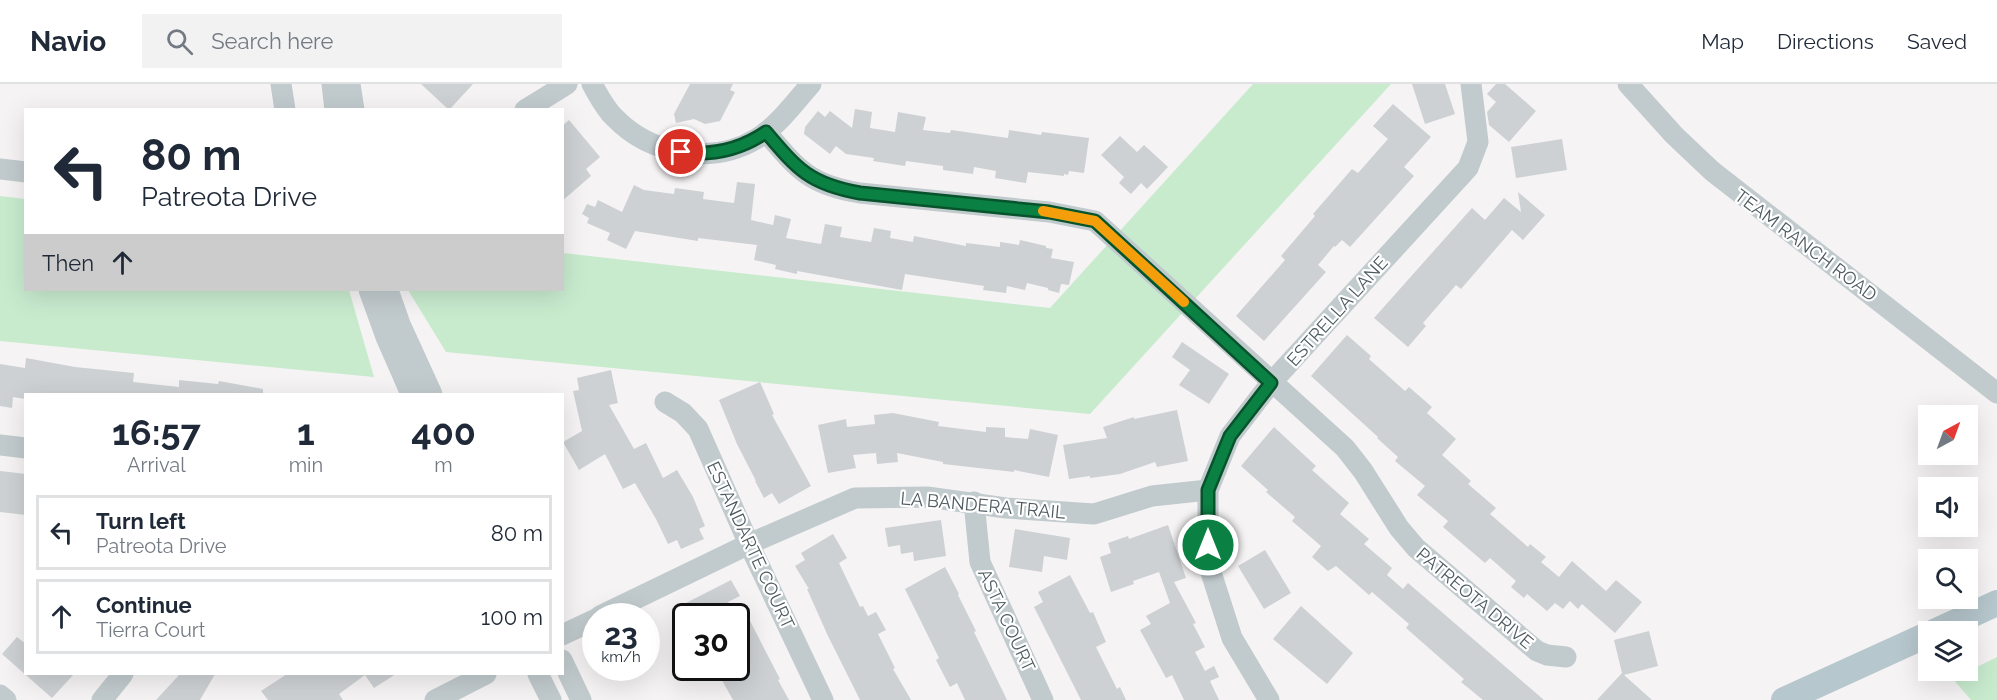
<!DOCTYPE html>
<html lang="en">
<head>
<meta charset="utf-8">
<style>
	:root { --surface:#fff; --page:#f2f2f3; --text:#1f2937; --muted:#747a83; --line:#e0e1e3 }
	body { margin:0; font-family:Raleway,sans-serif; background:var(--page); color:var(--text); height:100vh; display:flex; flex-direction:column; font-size:22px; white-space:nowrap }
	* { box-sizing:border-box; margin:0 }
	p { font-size:20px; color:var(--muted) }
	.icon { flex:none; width:33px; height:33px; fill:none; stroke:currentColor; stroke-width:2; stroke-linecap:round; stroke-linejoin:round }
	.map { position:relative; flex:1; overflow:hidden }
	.sheet { position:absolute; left:24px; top:309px; width:540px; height:282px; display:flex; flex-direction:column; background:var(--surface); border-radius:0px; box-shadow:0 6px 24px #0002 }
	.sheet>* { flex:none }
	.banner { position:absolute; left:24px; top:24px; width:540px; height:183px; border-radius:0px; box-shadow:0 6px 24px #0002; background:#fff; color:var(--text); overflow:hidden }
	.needle { width:39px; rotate:41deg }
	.controls { position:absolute; left:1918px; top:321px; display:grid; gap:12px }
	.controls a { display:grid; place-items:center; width:60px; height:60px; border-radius:0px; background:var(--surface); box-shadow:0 6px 24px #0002; font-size:30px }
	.speed { position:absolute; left:582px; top:519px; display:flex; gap:12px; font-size:30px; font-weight:700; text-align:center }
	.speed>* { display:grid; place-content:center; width:78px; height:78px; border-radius:50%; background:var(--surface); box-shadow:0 6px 24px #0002; line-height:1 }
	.speed small { font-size:15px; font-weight:400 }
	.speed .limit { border:3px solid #111; border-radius:9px; background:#fff; color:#111 }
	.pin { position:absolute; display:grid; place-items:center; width:51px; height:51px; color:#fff; margin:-26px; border:3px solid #fff; border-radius:50%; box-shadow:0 2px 6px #0007 }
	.me { position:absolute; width:66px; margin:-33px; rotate:0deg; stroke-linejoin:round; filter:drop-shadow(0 0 4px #0008) }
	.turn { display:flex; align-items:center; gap:21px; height:126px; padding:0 18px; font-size:27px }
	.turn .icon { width:78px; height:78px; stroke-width:2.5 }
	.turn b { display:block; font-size:42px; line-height:51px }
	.then { display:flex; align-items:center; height:57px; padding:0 18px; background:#0003; gap:12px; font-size:22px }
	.eta { display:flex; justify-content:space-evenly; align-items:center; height:102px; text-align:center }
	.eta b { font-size:36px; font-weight:700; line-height:42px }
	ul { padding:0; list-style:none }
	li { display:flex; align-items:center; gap:18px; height:75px; margin:0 12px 9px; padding:0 6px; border:3px solid var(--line); border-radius:0px }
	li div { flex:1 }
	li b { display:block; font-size:22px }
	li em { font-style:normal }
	header { display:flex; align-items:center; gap:36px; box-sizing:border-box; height:84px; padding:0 30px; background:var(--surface); border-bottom:2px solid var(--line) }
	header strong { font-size:28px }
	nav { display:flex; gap:33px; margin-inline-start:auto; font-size:21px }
	.search { width:420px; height:54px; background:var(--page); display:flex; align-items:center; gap:15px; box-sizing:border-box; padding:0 21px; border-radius:0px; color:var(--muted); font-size:22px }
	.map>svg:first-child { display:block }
	.green { fill:#c8ebce }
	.building { fill:#cdd1d4 }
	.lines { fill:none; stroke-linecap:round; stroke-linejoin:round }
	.minor { stroke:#c1cacd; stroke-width:21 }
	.major { stroke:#b6c7cd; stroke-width:26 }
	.route-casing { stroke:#07532c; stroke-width:15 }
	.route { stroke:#0b8043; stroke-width:10 }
	.slow { stroke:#f59e0b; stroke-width:10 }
	.labels { text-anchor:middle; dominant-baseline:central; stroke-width:4.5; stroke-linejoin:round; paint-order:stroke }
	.street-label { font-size:18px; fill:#4d5a5e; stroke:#fff }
</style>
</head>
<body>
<header>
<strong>Navio</strong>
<div class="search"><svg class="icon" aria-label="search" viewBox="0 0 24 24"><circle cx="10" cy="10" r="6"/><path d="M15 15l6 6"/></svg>Search here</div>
<nav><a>Map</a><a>Directions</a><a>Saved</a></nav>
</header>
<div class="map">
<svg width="1997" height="616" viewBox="0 0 1997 616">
	<rect width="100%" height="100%" fill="#f5f3f3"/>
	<g class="green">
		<path d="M 1253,0 L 1391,0 L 1090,330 L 446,268 L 408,206 L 562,206 L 563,169 L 1050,224 Z"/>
		<path d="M 0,112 L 25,115 L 26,206 L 349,206 L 374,293 L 0,257 Z"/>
		<path d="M 1997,573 L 1997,616 L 1971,616 L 1953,595 Z"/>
	</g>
	<g class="building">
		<path d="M 421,0 L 473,0 L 449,26 Z"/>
		<path d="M 690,0 L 733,0 L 730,6 L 735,8 L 720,37 L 705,40 L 694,35 L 676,39 L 674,30 Z"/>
		<path d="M 1412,0 L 1445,0 L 1455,30 L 1425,40 Z"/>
		<path d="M 1496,0 L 1505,0 L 1536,27 L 1509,58 L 1489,41 L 1487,28 L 1496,18 L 1487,10 Z"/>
		<path d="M 1393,20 L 1431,53 L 1404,83 L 1414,92 L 1350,163 L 1342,156 L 1335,163 L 1334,162 L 1318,181 L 1326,188 L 1264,257 L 1236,232 L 1285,176 L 1281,172 L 1315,132 L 1313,130 L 1352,85 L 1358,89 L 1388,55 L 1373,42 Z"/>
		<path d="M 855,25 L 872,28 L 870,44 L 895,48 L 898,28 L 926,33 L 923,46 L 950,49 L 951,46 L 1008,54 L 1009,46 L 1041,51 L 1042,48 L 1089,54 L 1084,89 L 1069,87 L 1068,91 L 1064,90 L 1064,92 L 1028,88 L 1026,99 L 995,94 L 996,87 L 974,83 L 973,90 L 943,86 L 943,82 L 906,77 L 905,82 L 873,77 L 874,74 L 846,70 L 836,62 L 830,70 L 804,50 L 805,43 L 818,27 L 825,33 L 830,27 L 852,44 Z"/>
		<path d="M 569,36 L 600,73 L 586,85 L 591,92 L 562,117 L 562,42 Z"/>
		<path d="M 1120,52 L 1137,68 L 1144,61 L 1168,83 L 1147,105 L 1141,99 L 1131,110 L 1119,99 L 1124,93 L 1101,71 Z"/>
		<path d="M 1562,55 L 1567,86 L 1516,94 L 1511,63 Z"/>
		<path d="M 737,98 L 755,100 L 751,136 L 773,141 L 775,131 L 791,135 L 786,154 L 821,160 L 825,140 L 842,143 L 840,153 L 871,158 L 874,144 L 891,147 L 890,154 L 913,158 L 914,152 L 966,162 L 966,159 L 1000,163 L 1000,158 L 1019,161 L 1020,156 L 1046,162 L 1046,164 L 1053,165 L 1051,174 L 1074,178 L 1069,201 L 1061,200 L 1059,209 L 1048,206 L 1048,204 L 1027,199 L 1025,206 L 1007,202 L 1006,209 L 983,206 L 984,202 L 905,190 L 902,206 L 797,187 L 797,190 L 775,185 L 776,181 L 754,176 L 757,161 L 698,154 L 698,157 L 635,147 L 626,165 L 607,156 L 610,149 L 587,139 L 589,134 L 582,130 L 587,120 L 595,123 L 598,116 L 622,128 L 634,101 L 644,106 L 674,110 L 675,104 L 704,108 L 703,115 L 734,119 Z"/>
		<path d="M 1518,108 L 1545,131 L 1523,156 L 1512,146 L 1461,205 L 1456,201 L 1423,239 L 1426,242 L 1408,263 L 1374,234 L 1472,124 L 1485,136 L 1504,114 L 1521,128 Z"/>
		<path d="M 1347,251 L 1371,272 L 1369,275 L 1405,307 L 1409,303 L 1432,323 L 1427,329 L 1456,355 L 1442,371 L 1471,397 L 1468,400 L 1496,424 L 1490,430 L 1528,463 L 1530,460 L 1546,473 L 1541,478 L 1559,493 L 1572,477 L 1606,507 L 1616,496 L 1642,518 L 1615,549 L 1582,520 L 1578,525 L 1570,517 L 1563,525 L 1555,519 L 1547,527 L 1527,510 L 1524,514 L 1511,503 L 1516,497 L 1490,474 L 1485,479 L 1443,443 L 1448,437 L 1417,411 L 1425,402 L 1395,377 L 1398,373 L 1377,354 L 1378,353 L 1311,292 Z"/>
		<path d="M 1182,258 L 1229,290 L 1209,320 L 1179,301 L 1190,286 L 1172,273 Z"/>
		<path d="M 26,274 L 75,283 L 134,289 L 133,298 L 179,303 L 179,296 L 218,300 L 219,297 L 263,305 L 263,310 L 26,310 L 26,315 L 13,313 L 12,324 L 0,322 L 0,280 L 25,284 Z"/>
		<path d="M 611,286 L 618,319 L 609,321 L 634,365 L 646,359 L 663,394 L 677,386 L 693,413 L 705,442 L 699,445 L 704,455 L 681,465 L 677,456 L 668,460 L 656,435 L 635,399 L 623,405 L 605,370 L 579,386 L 563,358 L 582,347 L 573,307 L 579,306 L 577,294 Z"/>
		<path d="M 760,298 L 774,330 L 772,331 L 811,402 L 779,420 L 772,409 L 764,414 L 755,397 L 756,397 L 737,360 L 719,316 Z"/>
		<path d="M 1177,326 L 1188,377 L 1157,383 L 1155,378 L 1120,390 L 1090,394 L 1090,392 L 1069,395 L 1063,361 L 1107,354 L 1103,343 L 1134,333 L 1134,335 Z"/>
		<path d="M 893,329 L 939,338 L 938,342 L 986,348 L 986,343 L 1005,344 L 1005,353 L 1028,355 L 1030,345 L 1058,351 L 1049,393 L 1014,386 L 1014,388 L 943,380 L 943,378 L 897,369 L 898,378 L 877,380 L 876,369 L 853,371 L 856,384 L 828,389 L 818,341 L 846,335 L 847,343 L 875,340 L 874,331 Z"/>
		<path d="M 1274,343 L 1316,382 L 1312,386 L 1349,419 L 1340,430 L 1369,455 L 1364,460 L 1392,484 L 1387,491 L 1403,505 L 1408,499 L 1544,616 L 1483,616 L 1461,598 L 1464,595 L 1406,544 L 1409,540 L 1372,508 L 1369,511 L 1336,482 L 1328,487 L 1312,473 L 1321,462 L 1292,437 L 1295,433 L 1266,408 L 1268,406 L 1241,382 Z"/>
		<path d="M 0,387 L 26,390 L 26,431 L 0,428 Z"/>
		<path d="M 941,436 L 946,472 L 914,477 L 913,468 L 901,470 L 900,461 L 888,463 L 885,444 Z"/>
		<path d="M 1168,441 L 1186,494 L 1174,498 L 1196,539 L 1193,540 L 1205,563 L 1195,568 L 1205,587 L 1214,582 L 1219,593 L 1210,597 L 1219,616 L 1184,616 L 1172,591 L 1166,594 L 1140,546 L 1151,540 L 1146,532 L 1170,519 L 1159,488 L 1133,497 L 1134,500 L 1111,508 L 1100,473 L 1111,469 L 1108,459 L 1128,452 L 1129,455 Z"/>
		<path d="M 1015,445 L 1070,454 L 1067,476 L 1044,472 L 1042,488 L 1009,483 Z"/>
		<path d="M 833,450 L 847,474 L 839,479 L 860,523 L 863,522 L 868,532 L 876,528 L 886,546 L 878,550 L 895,584 L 893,585 L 911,616 L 860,616 L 828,552 L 807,505 L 809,505 L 795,482 L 805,476 L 801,469 Z"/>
		<path d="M 1265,466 L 1291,509 L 1264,525 L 1238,482 Z"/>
		<path d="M 945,483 L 959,510 L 958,511 L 976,547 L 974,548 L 1007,616 L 965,616 L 957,599 L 950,603 L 936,576 L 939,574 L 905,505 Z"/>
		<path d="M 1070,491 L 1090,529 L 1093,528 L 1106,558 L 1096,563 L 1117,605 L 1120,603 L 1126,616 L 1081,616 L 1034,523 L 1043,518 L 1038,508 Z"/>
		<path d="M 731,496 L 740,512 L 728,518 L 736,532 L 691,532 L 684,520 Z"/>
		<path d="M 1301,522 L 1353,569 L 1327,600 L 1273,555 Z"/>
		<path d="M 748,533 L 780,595 L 778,596 L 789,616 L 733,616 L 719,591 L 736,584 L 736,538 Z"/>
		<path d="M 1649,547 L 1658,582 L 1624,591 L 1652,616 L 1597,616 L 1622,589 L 1614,556 Z"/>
		<path d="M 17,553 L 26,560 L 26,590 L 74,590 L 52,614 L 2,570 Z"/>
		<path d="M 180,590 L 215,590 L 200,616 L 156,616 Z"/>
		<path d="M 287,590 L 396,590 L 374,604 L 365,591 L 339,610 L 343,616 L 268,616 L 261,607 Z"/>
	</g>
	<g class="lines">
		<g class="minor">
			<path d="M 281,0 L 285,26"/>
			<path d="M 332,0 L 335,26"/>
			<path d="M 350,0 L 354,26"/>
			<path d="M 592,0 C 599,12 605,25 615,34 C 650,70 711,82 756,55 C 778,42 794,19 811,0"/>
			<path d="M 1628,0 L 1674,51 L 1712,87 L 1997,309"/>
			<path d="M 525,26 L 567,0"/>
			<path d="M 766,48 C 798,86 810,101 860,109 L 1049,128 L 1095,137 L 1345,364 L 1363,387 L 1399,444 L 1416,464 L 1537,567 L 1547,571 L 1566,573"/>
			<path d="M 0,85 L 26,88"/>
			<path d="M 369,206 L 386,253 L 411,310"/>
			<path d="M 388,206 L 400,240 L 432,310"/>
			<path d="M 665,318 L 683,329 L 698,345 L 749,460 L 823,616"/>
			<path d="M 0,361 L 26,364"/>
			<path d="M 974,418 L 980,478 L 1043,616"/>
			<path d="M 600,532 L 749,460 L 855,414 L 927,413 L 1006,424 L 1094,430 L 1152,412 L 1208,406"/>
			<path d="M 562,551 L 596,535"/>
			<path d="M 562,576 L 581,616"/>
			<path d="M 538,590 L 551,616"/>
			<path d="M 0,611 L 6,616"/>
			<path d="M 102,616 L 123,590"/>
			<path d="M 435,616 L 486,590"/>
			<path d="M 1269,616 L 1232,554 L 1208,479 L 1208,406 L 1230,352 L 1271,299 L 1468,84 L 1478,58 L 1471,0"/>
		</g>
		<g class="major">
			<path d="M 1934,548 L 1997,519"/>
			<path d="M 1784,616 L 1929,550"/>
		</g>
	</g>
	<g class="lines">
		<g class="route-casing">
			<path id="route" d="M 681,68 C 712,72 740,66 766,48 C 798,86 810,100 860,109 L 1049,128 L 1095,137 L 1271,299 L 1230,352 L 1208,406 L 1208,461"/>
		</g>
		<use href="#route" class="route"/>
		<path class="slow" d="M 1043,127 L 1095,137 L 1184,218"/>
	</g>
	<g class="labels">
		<g class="street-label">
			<text transform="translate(1806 161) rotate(37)">TEAM RANCH ROAD</text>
			<text transform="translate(1337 227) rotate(-48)">ESTRELLA LANE</text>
			<text transform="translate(983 421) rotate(5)">LA BANDERA TRAIL</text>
			<text transform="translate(751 461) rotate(65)">ESTANDARTE COURT</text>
			<text transform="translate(1475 514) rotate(40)">PATREOTA DRIVE</text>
			<text transform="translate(1007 536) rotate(65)">ASTA COURT</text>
		</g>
	</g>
</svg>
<div class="controls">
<a><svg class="needle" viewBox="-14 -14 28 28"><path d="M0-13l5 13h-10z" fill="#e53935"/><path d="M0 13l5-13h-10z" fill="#747a83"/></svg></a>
<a><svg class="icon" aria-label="sound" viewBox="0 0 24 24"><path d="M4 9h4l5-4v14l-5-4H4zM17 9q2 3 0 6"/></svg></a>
<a><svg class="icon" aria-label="search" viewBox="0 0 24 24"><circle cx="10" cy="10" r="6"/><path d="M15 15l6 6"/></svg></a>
<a><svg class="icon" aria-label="layers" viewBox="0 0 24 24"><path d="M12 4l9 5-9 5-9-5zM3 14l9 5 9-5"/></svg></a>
</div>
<div class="speed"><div>23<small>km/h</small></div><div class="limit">30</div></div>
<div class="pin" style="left:681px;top:68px;background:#d93025"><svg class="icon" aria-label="arrive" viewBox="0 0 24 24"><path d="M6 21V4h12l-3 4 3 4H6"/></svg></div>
<svg class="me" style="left:1208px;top:461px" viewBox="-20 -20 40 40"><circle r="17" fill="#0b8043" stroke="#fff" stroke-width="3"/><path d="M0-11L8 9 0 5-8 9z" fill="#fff"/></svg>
<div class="banner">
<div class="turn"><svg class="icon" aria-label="left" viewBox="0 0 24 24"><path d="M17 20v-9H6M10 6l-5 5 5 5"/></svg><div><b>80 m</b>Patreota Drive</div></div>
<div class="then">Then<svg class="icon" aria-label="ahead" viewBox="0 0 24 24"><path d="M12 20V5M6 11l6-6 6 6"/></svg></div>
</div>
<section class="sheet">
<div class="eta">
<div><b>16:57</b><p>Arrival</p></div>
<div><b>1</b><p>min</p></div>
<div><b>400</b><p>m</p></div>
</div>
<ul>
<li><svg class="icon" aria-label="left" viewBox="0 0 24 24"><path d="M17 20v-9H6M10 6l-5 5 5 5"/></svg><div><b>Turn left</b><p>Patreota Drive</p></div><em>80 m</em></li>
<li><svg class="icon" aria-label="ahead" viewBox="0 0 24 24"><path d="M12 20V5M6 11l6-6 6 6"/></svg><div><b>Continue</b><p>Tierra Court</p></div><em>100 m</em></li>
</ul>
</section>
</div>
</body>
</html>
